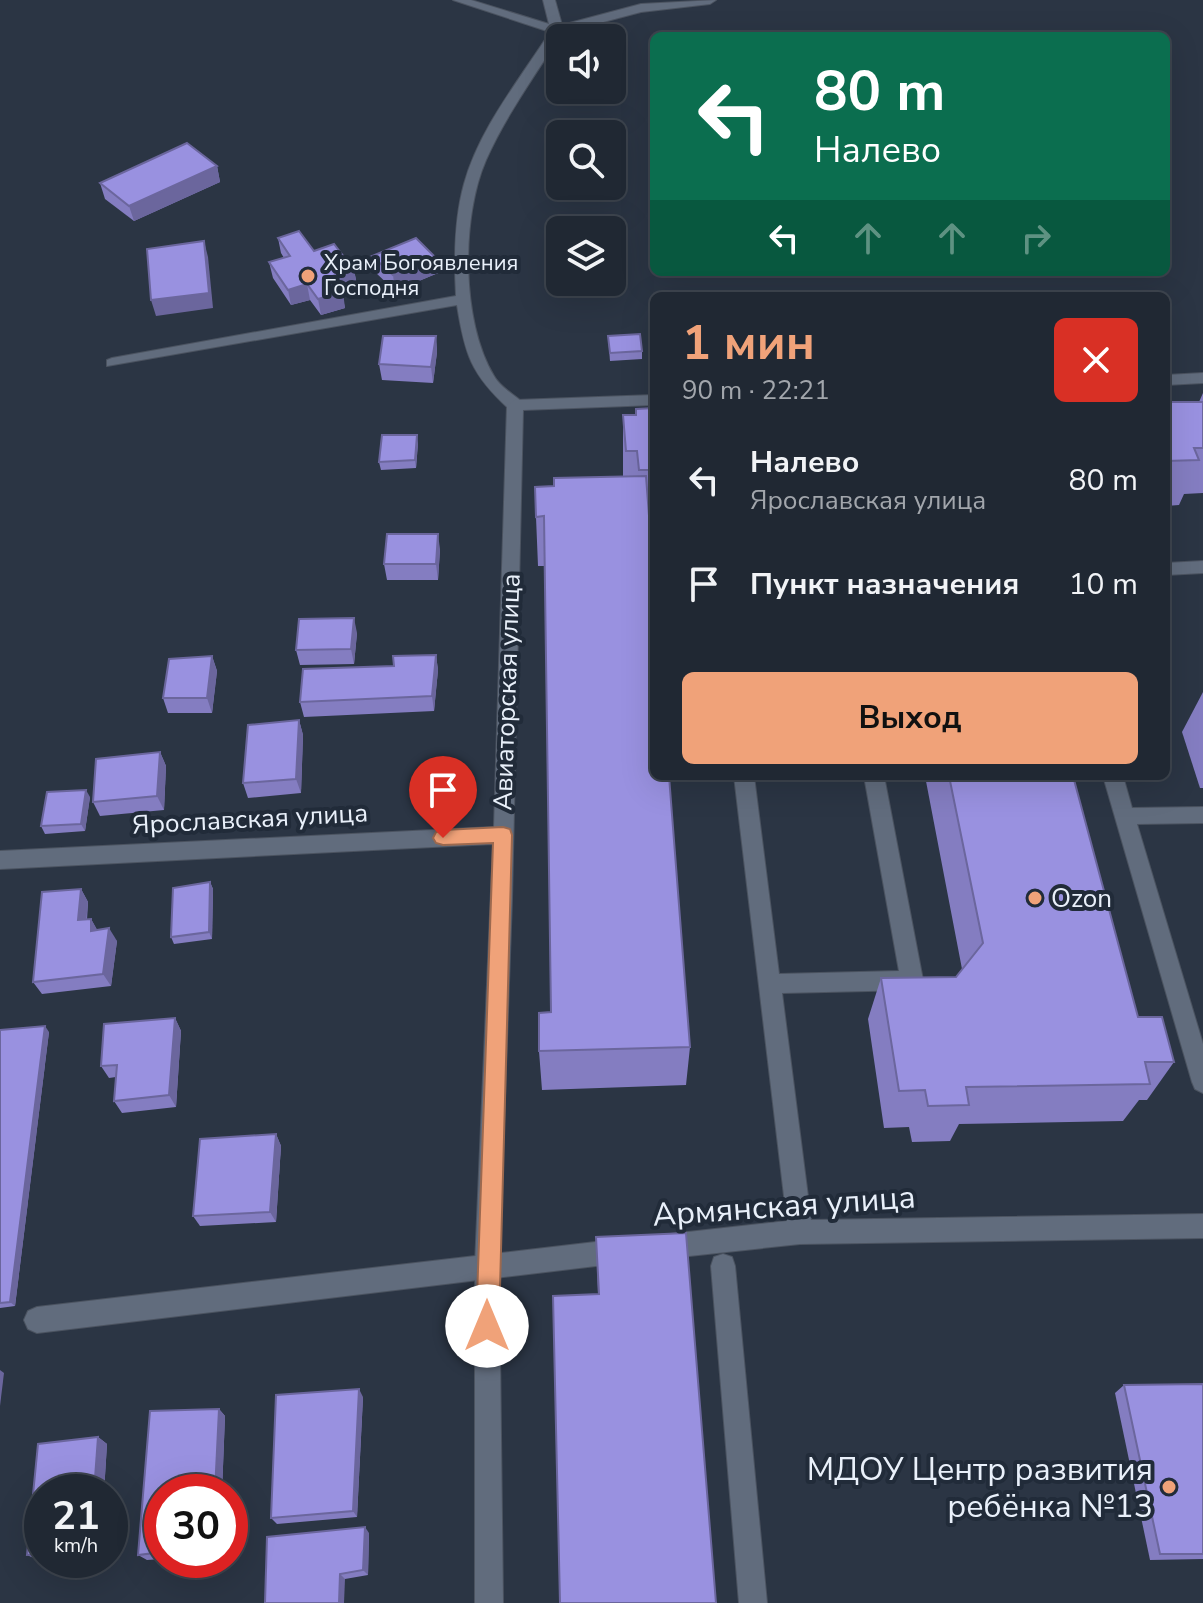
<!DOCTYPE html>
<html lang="ru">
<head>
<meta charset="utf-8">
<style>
	:root { --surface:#202833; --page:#2d343f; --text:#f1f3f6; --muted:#a2a6ac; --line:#3d444e; --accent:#f0a279 }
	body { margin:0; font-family:"Nunito Sans",sans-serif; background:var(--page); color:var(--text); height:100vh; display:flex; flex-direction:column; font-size:30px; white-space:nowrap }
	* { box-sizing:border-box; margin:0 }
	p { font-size:26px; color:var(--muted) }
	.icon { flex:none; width:44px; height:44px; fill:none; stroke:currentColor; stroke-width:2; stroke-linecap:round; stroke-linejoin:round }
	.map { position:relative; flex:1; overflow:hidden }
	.drawer { position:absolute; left:650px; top:292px; width:520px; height:488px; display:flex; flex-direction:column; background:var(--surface); border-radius:12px; box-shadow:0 8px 32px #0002,0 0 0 2px var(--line) }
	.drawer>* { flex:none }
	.guide { position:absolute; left:650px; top:32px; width:520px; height:244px; border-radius:12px; box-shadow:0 8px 32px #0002,0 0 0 2px var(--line); background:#0b6e4f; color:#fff; overflow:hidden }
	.tools { position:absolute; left:546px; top:24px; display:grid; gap:16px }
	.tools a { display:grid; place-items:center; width:80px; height:80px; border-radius:12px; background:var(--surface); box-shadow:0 8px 32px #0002,0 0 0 2px var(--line); font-size:40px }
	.speed { position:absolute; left:24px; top:1474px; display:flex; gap:16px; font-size:40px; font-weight:700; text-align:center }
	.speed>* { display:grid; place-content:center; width:104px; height:104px; border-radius:50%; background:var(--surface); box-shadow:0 8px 32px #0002,0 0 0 2px var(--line); line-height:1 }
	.speed small { font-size:20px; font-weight:400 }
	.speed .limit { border:12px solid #d22; background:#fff; color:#111 }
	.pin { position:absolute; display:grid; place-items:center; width:68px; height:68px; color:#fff; margin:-82px -34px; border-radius:50% 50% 50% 0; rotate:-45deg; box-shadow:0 0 8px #0007 }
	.pin .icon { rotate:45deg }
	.me { position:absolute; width:88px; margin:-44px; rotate:0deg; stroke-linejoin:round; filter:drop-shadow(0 0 6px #0008) }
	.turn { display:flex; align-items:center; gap:28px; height:168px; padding:0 32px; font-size:36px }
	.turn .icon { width:104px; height:104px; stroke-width:2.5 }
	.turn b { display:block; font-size:56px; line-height:68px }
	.lanes { display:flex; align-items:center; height:76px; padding:0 32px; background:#0003; justify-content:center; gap:40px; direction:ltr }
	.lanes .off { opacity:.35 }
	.round { display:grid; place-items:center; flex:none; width:84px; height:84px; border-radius:12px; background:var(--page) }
	.head { display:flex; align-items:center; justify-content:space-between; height:136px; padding:0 32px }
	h1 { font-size:48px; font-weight:700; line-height:60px; color:var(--accent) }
	.button { display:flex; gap:16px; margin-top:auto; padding:16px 32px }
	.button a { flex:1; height:92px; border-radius:12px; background:var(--accent); color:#111; font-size:32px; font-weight:700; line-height:92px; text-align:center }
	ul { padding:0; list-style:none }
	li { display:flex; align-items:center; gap:24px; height:104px; padding:0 32px }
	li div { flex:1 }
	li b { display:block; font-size:30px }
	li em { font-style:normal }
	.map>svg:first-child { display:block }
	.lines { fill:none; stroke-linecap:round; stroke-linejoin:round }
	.service-casing { stroke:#4b5360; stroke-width:2 }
	.minor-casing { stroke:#4b5360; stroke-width:2 }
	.service { fill:#616c7d; fill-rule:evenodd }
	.minor { fill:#616c7d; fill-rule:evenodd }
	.wall { fill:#847dc1 }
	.shaded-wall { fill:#6b669d }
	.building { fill:#9991e0; stroke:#6b669d; stroke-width:2 }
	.route { fill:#f0a279; stroke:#9c694f; stroke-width:2 }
	.poi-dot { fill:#f0a279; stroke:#212b39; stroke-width:3 }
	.labels { text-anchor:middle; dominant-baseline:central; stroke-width:8; stroke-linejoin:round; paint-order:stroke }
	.far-poi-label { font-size:22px; fill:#e9f0fa; stroke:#212b39; text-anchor:start }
	.street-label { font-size:26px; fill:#e9f0fa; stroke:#212b39 }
	.poi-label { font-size:26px; fill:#e9f0fa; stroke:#212b39; text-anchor:start }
	.near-street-label { font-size:32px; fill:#e9f0fa; stroke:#212b39 }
	.near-poi-label { font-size:32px; fill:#e9f0fa; stroke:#212b39; text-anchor:end }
</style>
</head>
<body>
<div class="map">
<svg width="1203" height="1603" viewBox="0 0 1203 1603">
	<rect width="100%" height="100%" fill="#2b3544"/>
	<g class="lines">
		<g class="service-casing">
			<g id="service">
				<path d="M 453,0 L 471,0 L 549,24 L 543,0 L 555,0 L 562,25 L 641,4 L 716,0 L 710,4 L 641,12 L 562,33 C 536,74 506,115 486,160 C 461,217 461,322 494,376 C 500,387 512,393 521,401 L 521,409 L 509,409 C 471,374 465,355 457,305 L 107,366 L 107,360 L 112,358 L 456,296 C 454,259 454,220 464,184 C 479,129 520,79 550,32 Z"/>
				<path d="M 1203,561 L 1203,573 L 1166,575 L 1166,563 Z"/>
				<path d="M 734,776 L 754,776 L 779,974 L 899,971 L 864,776 L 884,776 L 923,980 L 920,987 L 912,990 L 782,993 L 811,1220 L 1203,1214 L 1203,1238 L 800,1244 L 661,1259 L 652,1256 L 649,1247 L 652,1238 L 661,1235 L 787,1221 Z"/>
				<path d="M 1103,776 L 1123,776 L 1132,808 L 1203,807 L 1203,823 L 1137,824 L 1203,1044 L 1203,1093 L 1195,1089 L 1192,1082 Z"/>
				<path d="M 621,1239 L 630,1242 L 633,1251 L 630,1260 L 621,1263 L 37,1333 L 28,1329 L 24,1320 L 28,1311 L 37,1307 Z"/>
				<path d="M 723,1254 L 732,1257 L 735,1266 L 767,1603 L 739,1603 L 711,1266 L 714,1257 Z"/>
			</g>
		</g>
		<g class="minor-casing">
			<g id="minor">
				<path d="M 1203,373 L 1203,383 L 1166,385 L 1166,375 Z"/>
				<path d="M 654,395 L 654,405 L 523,410 L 512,899 L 499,1265 L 503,1603 L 475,1603 L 475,1265 L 493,844 L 0,869 L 0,851 L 494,827 L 507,405 L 515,400 Z"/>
			</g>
		</g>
		<use href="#service" class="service"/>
		<use href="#minor" class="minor"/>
	</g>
	<g class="wall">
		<path d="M 217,166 L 220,182 L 134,221 L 105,199 L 100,183 Z"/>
		<path d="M 278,238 L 314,251 L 354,270 L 357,285 L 341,290 L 345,308 L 321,315 L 310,300 L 291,305 L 273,278 L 269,262 L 284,258 L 281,253 Z"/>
		<path d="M 372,256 L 438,273 L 395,291 L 374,271 Z"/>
		<path d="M 436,336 L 437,352 L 433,383 L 382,380 L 379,364 Z"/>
		<path d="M 608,336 L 642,351 L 642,359 L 610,361 Z"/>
		<path d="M 1203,393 L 1203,493 L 1184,494 L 1179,505 L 1166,506 L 1166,402 L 1199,402 Z"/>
		<path d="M 654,408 L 654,519 L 649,519 L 690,1047 L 686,1085 L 542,1090 L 539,1051 L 551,1012 L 545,566 L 538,566 L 536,517 L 554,486 L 623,477 L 623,415 L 636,415 L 636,409 Z"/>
		<path d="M 418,443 L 416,468 L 381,470 L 379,462 Z"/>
		<path d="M 440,549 L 438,580 L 387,580 L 384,564 Z"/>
		<path d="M 357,633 L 354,664 L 300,665 L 296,650 Z"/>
		<path d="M 436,655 L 438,670 L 434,711 L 304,717 L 300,702 L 394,666 Z"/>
		<path d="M 212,656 L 217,671 L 212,713 L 168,713 L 163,698 Z"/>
		<path d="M 1203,692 L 1203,788 L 1200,788 L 1182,732 Z"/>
		<path d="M 299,720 L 303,735 L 301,793 L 248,798 L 243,783 Z"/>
		<path d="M 160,752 L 166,766 L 164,810 L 100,816 L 93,802 Z"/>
		<path d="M 925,776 L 1073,776 L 1138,1017 L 1174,1062 L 1147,1100 L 1139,1100 L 1123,1121 L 959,1124 L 950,1141 L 912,1142 L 909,1127 L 884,1128 L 868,1019 L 881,978 L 956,977 L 962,969 Z"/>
		<path d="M 90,797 L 85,831 L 45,834 L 41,826 Z"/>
		<path d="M 210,882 L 213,889 L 212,939 L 174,944 L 171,937 Z"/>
		<path d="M 81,889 L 88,902 L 87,920 L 91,919 L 97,930 L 117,941 L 111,986 L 42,994 L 33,982 Z"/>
		<path d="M 175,1018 L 181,1031 L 176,1107 L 122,1113 L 114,1101 L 116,1077 L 109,1078 L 101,1066 Z"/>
		<path d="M 0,1030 L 49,1032 L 15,1306 L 0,1308 Z"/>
		<path d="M 276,1134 L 281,1146 L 276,1222 L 200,1226 L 193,1216 Z"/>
		<path d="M 686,1233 L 598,1294 L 596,1237 Z"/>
		<path d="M 1203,1384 L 1203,1559 L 1150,1560 L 1115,1393 L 1124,1385 Z"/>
		<path d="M 363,1397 L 357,1517 L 277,1524 L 271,1518 Z"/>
		<path d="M 219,1409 L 225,1416 L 222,1492 L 162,1492 L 162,1559 L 147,1560 L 138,1555 L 150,1411 Z"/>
		<path d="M 98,1437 L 107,1444 L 104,1492 L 42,1492 L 42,1560 L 43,1560 L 38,1560 L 27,1555 L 38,1444 Z"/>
		<path d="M 369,1533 L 368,1575 L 345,1579 L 265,1603 Z"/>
	</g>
	<g class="shaded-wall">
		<path d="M 217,166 L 220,182 L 134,221 L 129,206 Z"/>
		<path d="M 204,241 L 208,257 L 213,308 L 156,316 L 151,300 Z"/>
		<path d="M 436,258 L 438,273 L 395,291 L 393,275 Z"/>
		<path d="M 354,270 L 357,285 L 335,292 L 332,276 Z"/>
		<path d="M 307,284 L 310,300 L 291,305 L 288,290 Z"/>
		<path d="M 343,292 L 345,308 L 321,315 L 318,299 Z"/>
		<path d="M 436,336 L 437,352 L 433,383 L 431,367 Z"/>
		<path d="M 417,435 L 418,443 L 416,468 L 415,460 Z"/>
		<path d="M 438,534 L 440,549 L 438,580 L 436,564 Z"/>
		<path d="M 354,618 L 357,633 L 354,664 L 351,649 Z"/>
		<path d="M 436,655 L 438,670 L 434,711 L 432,696 Z"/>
		<path d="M 212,656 L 217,671 L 212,713 L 207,698 Z"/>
		<path d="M 299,720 L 303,735 L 301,793 L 296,779 Z"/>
		<path d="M 160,752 L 166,766 L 164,810 L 157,796 Z"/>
		<path d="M 86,790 L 90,797 L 85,831 L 81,824 Z"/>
		<path d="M 210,882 L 213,889 L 212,939 L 209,932 Z"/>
		<path d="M 81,889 L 88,902 L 85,933 L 78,920 Z"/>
		<path d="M 91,919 L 99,933 L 91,931 Z"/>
		<path d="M 109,928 L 117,941 L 111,986 L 103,974 Z"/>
		<path d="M 175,1018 L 181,1031 L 176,1107 L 169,1095 Z"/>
		<path d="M 45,1026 L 49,1032 L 15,1306 L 10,1302 Z"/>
		<path d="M 276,1134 L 281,1146 L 276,1222 L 270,1212 Z"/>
		<path d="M 0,1370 L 4,1373 L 0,1406 Z"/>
		<path d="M 359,1389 L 363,1397 L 357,1517 L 353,1511 Z"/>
		<path d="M 219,1409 L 225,1416 L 222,1492 L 215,1492 Z"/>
		<path d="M 98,1437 L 107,1444 L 104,1492 L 94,1492 Z"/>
		<path d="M 365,1527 L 369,1533 L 368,1575 L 363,1570 Z"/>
		<path d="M 340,1574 L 345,1579 L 344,1603 L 339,1603 Z"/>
	</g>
	<g class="building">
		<path d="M 187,143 L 217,166 L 129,206 L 100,183 Z"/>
		<path d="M 299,231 L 314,251 L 334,244 L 354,270 L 332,276 L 343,292 L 318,299 L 307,284 L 288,290 L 269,262 L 290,256 L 278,238 Z"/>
		<path d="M 416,238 L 436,258 L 393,275 L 372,256 Z"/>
		<path d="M 204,241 L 209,293 L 151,300 L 147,249 Z"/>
		<path d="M 640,334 L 642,351 L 610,353 L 608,336 Z"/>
		<path d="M 383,336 L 436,336 L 431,367 L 379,364 Z"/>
		<path d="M 1166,402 L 1203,402 L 1203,448 L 1194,448 L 1199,460 L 1166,461 Z"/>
		<path d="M 654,408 L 654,470 L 639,470 L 637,451 L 626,451 L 623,415 L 636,415 L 636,409 Z"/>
		<path d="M 382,435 L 417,435 L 415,460 L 379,462 Z"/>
		<path d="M 646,476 L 654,582 L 654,776 L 669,776 L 690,1047 L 539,1051 L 539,1013 L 551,1012 L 544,516 L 536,517 L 535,487 L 554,486 L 554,478 Z"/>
		<path d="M 387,534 L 438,534 L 436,564 L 384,564 Z"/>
		<path d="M 354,618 L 351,649 L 296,650 L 299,619 Z"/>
		<path d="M 436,655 L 432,696 L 300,702 L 303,669 L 394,666 L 393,656 Z"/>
		<path d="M 212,656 L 207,698 L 163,698 L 169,659 Z"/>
		<path d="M 299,720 L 296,779 L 243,783 L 248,725 Z"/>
		<path d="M 160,752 L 157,796 L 93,802 L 96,759 Z"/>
		<path d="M 949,776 L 1073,776 L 1138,1017 L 1162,1017 L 1174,1062 L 1145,1062 L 1150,1084 L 966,1087 L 969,1105 L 928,1106 L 925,1090 L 899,1091 L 881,978 L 956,977 L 983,943 Z"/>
		<path d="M 86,790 L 81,824 L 41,826 L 47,792 Z"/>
		<path d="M 210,882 L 209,932 L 171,937 L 173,888 Z"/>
		<path d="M 81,889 L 78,920 L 91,919 L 91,931 L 109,928 L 103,974 L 33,982 L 42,892 Z"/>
		<path d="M 175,1018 L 169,1095 L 114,1101 L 117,1065 L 101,1066 L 104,1024 Z"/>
		<path d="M 45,1026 L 10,1302 L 0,1303 L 0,1030 Z"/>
		<path d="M 276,1134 L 270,1212 L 193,1216 L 200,1139 Z"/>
		<path d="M 686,1233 L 716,1603 L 560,1603 L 553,1296 L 599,1294 L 596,1237 Z"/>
		<path d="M 1203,1384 L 1203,1554 L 1160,1554 L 1124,1385 Z"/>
		<path d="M 359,1389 L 353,1511 L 271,1518 L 276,1395 Z"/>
		<path d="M 219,1409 L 215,1492 L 162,1492 L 162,1552 L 138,1555 L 150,1411 Z"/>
		<path d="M 98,1437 L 94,1492 L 42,1492 L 42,1554 L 27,1555 L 38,1444 Z"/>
		<path d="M 365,1527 L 363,1570 L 340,1574 L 339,1603 L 265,1603 L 267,1537 Z"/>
	</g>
	<path class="route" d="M 503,827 L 510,829 L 512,835 L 499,1326 L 496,1335 L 487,1338 L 479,1335 L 476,1326 L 493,843 L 443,845 L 436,843 L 433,838 L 436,832 L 443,830 Z"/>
	<g class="poi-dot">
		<circle cx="308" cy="276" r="8"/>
		<circle cx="1035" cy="898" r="8"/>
		<circle cx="1169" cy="1487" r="8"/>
	</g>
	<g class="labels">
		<g class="far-poi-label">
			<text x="324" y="263">Храм Богоявления<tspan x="324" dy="25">Господня</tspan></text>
		</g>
		<g class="street-label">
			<text transform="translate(507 692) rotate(-88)">Авиаторская улица</text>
			<text transform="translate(250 819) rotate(-3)">Ярославская улица</text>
		</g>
		<g class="poi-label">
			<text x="1051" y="898">Ozon</text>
		</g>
		<g class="near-street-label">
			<text transform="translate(784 1206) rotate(-4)">Армянская улица</text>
		</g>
		<g class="near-poi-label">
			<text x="1153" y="1469">МДОУ Центр развития<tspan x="1153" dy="37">ребёнка №13</tspan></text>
		</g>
	</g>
</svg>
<div class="tools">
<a><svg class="icon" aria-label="sound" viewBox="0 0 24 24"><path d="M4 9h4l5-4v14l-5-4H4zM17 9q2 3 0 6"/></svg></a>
<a><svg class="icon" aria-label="search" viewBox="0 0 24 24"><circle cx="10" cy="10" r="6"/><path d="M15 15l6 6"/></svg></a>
<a><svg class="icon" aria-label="layers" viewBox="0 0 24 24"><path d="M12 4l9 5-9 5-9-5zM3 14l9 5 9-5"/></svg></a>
</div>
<div class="speed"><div>21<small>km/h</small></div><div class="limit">30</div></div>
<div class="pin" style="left:443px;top:838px;background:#d93025"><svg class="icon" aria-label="arrive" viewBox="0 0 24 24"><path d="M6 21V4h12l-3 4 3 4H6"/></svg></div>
<svg class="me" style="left:487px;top:1326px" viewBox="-20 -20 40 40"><circle r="19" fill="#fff"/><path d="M0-13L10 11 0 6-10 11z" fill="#f0a279"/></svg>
<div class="guide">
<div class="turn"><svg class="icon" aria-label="left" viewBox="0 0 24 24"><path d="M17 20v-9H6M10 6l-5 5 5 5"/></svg><div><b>80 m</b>Налево</div></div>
<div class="lanes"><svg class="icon" aria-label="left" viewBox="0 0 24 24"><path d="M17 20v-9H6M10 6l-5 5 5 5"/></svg><svg class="icon off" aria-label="ahead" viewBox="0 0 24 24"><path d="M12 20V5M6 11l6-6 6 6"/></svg><svg class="icon off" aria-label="ahead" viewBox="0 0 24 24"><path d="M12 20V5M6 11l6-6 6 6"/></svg><svg class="icon off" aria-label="right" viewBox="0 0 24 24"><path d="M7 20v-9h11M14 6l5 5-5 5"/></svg></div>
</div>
<section class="drawer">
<div class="head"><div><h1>1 мин</h1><p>90 m · 22:21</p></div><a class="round" style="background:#d93025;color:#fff"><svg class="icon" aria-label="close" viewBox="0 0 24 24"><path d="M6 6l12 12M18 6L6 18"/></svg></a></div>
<ul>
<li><svg class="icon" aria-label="left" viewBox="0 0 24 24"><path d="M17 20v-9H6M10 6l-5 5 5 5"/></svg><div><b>Налево</b><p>Ярославская улица</p></div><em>80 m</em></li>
<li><svg class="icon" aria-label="arrive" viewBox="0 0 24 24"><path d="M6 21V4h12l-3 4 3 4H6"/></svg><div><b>Пункт назначения</b></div><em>10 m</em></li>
</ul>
<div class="button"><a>Выход</a></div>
</section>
</div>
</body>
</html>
